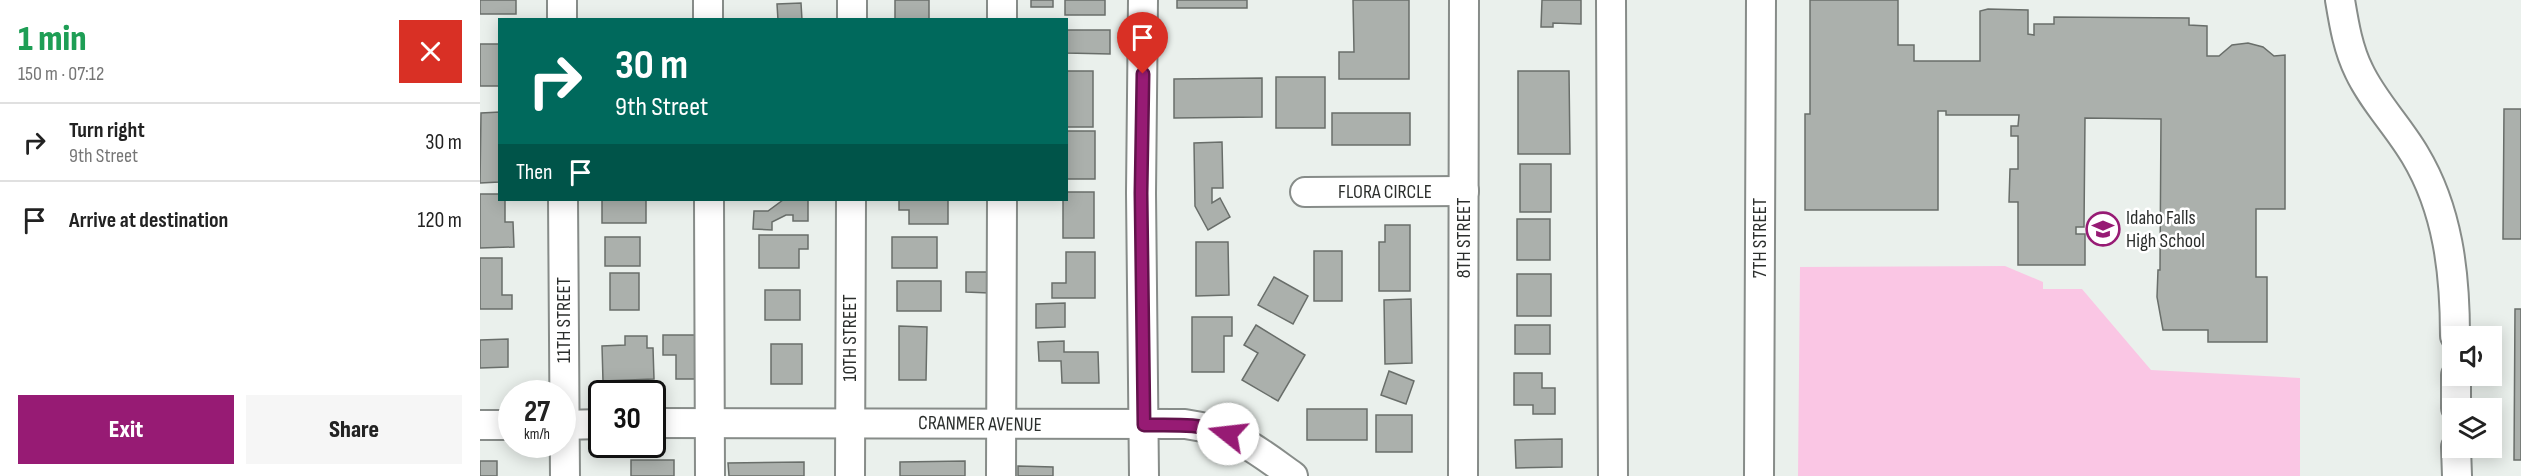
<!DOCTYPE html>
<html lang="en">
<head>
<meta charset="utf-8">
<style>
	:root { --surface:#fff; --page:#f6f6f6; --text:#222; --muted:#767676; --line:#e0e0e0; --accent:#971b74 }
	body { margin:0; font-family:"Sofia Sans Condensed",sans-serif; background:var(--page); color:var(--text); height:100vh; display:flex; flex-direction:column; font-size:22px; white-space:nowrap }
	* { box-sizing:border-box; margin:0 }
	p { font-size:20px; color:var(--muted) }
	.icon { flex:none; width:33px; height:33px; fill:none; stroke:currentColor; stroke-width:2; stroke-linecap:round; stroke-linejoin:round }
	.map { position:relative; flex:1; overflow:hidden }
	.details { display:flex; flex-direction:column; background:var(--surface); width:480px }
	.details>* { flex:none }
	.top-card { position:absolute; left:18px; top:18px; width:570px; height:183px; border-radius:0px; box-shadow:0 3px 15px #0003; background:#00695c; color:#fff; overflow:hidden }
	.controls { position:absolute; left:1962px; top:326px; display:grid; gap:12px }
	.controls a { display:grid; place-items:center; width:60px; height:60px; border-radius:0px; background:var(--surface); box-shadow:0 3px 15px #0003; font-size:30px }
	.speed { position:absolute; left:18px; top:380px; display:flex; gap:12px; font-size:30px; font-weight:700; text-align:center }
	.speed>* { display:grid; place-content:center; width:78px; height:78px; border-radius:50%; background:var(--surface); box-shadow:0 3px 15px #0003; line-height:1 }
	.speed small { font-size:15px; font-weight:400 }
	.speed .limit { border:3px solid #111; border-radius:9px; background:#fff; color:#111 }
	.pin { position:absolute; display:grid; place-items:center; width:51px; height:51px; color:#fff; margin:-62px -26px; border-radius:50% 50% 50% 0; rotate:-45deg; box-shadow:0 0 6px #0007 }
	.pin .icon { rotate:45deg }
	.me { position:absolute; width:66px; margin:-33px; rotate:286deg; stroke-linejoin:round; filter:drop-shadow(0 0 4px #0008) }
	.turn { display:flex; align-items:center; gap:21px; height:126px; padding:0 18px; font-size:27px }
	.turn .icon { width:78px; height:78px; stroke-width:2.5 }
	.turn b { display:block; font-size:42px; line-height:51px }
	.then { display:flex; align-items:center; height:57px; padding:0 18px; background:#0003; gap:12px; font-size:22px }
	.round { display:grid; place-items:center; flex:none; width:63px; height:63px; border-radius:0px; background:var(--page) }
	.summary { display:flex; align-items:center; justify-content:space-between; height:102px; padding:0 18px }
	h1 { font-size:36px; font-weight:800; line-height:45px; color:#1e9e55 }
	.cta { display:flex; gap:12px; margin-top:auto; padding:12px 18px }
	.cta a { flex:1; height:69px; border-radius:0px; background:var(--accent); color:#fff; font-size:24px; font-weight:800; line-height:69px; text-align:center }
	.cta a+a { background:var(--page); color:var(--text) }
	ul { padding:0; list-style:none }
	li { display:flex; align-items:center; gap:18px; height:78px; padding:0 18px; border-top:2px solid var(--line) }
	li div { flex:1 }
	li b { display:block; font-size:22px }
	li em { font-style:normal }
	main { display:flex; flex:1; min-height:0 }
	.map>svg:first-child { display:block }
	.green { fill:#fac6e4 }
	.building { fill:#abb0ac; stroke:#696e6a; stroke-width:1.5 }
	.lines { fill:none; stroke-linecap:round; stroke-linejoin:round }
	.minor-casing { stroke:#878c89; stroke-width:32 }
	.minor { stroke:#fff; stroke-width:28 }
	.route-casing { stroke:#62124b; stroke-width:15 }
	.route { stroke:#971b74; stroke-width:10 }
	.labels { text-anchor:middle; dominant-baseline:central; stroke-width:5; stroke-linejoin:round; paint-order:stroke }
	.street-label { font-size:20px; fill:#2c2f2d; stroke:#fff }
	.poi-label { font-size:20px; fill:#2c2f2d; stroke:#fff; text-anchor:start }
</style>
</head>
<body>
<main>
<section class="details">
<div class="summary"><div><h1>1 min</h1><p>150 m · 07:12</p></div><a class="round" style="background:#d93025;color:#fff"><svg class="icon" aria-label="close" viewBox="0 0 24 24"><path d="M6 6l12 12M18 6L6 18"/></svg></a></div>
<ul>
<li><svg class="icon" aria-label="right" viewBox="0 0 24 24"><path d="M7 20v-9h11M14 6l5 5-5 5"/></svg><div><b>Turn right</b><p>9th Street</p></div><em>30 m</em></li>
<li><svg class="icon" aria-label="arrive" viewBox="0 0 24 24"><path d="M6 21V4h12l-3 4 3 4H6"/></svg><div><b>Arrive at destination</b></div><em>120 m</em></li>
</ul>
<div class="cta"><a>Exit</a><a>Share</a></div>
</section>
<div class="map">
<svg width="2041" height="476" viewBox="0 0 2041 476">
	<rect width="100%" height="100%" fill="#eaf0ec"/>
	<path class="green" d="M 1525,266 L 1563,282 L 1563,289 L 1602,289 L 1671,370 L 1820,378 L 1820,476 L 1318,476 L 1320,267 Z"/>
	<g class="building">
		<rect x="0" y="0" width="36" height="14"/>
		<rect x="415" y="0" width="34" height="20"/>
		<rect x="551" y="0" width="22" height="7"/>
		<rect x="585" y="0" width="40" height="15"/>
		<rect x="697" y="0" width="70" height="8"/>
		<path d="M 873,0 L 929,0 L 929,79 L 859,79 L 859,52 L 874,52 Z"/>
		<path d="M 1062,0 L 1101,0 L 1101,24 L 1073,23 L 1073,27 L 1061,27 Z"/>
		<path d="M 1330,0 L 1418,0 L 1418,45 L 1434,45 L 1434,61 L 1500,61 L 1500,11 L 1508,9 L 1548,10 L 1548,34 L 1554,35 L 1554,24 L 1574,24 L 1574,17 L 1709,18 L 1709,25 L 1727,26 L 1727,56 L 1739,56 L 1752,45 L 1768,43 L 1783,47 L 1794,56 L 1805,55 L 1805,209 L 1776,209 L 1776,277 L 1787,277 L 1787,342 L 1728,342 L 1728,330 L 1683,330 L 1677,297 L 1678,270 L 1680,270 L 1681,119 L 1605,118 L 1604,227 L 1596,227 L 1596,234 L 1605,234 L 1605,265 L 1538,265 L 1538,202 L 1529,202 L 1530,169 L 1538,169 L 1538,136 L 1531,136 L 1531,126 L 1538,126 L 1539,115 L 1466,115 L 1466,111 L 1458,111 L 1458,210 L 1325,210 L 1325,114 L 1330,114 Z"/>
		<path d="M 321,3 L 322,20 L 298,20 L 297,4 Z"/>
		<path d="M 586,30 L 630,30 L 630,54 L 586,53 Z"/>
		<rect x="0" y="44" width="20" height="42"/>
		<rect x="586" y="71" width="27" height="56"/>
		<path d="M 1038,71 L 1089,71 L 1090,154 L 1038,154 Z"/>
		<rect x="796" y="77" width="49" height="51"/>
		<path d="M 782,78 L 782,117 L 694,118 L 694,79 Z"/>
		<path d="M 2024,109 L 2041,109 L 2041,239 L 2023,239 Z"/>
		<path d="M 20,112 L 19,182 L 0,183 L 1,113 Z"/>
		<rect x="852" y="113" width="78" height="32"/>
		<rect x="586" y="131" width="29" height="48"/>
		<path d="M 742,142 L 743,188 L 732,188 L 732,203 L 740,198 L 750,217 L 728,230 L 715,206 L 714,143 Z"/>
		<rect x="1040" y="164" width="31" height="48"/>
		<path d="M 586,192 L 614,192 L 614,238 L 583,238 L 583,200 L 586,200 Z"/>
		<path d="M 0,194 L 20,194 L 20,200 L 25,200 L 25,222 L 33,222 L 34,247 L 0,248 Z"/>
		<rect x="122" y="200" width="44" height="23"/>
		<path d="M 303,200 L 328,200 L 328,221 L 313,221 L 313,215 L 306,215 L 292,222 L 292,230 L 273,229 L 274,211 L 288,211 Z"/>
		<path d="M 419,200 L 468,200 L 468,224 L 429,224 L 429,210 L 419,210 Z"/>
		<rect x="1037" y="219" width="33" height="41"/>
		<path d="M 905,225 L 930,225 L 930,291 L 899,291 L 899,242 L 905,242 Z"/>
		<path d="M 279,235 L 328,235 L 328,249 L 319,249 L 319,268 L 279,268 Z"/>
		<rect x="125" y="237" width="35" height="29"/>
		<rect x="412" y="237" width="45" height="31"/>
		<path d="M 716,242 L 748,242 L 749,295 L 716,296 Z"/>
		<rect x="834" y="251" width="28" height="50"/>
		<path d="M 586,252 L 615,252 L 615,298 L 572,298 L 572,283 L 586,283 Z"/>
		<path d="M 0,258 L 22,258 L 22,295 L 32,295 L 32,309 L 0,309 Z"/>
		<path d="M 486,272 L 509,272 L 509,293 L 486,292 Z"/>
		<rect x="130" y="273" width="29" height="37"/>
		<rect x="1037" y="274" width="34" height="42"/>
		<path d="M 794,277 L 828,296 L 813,324 L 778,305 Z"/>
		<rect x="417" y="281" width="44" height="30"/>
		<rect x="285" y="290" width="35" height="30"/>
		<path d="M 931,299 L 932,363 L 905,364 L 904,300 Z"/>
		<path d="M 585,303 L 585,327 L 556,328 L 556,304 Z"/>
		<path d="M 2035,309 L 2041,309 L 2041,460 L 2034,460 Z"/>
		<path d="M 712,317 L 752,317 L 752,336 L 744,336 L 744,372 L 712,372 Z"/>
		<path d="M 776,325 L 825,355 L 798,401 L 762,380 L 778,353 L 764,345 Z"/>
		<rect x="1035" y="325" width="35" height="29"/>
		<path d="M 419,326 L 447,327 L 446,380 L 419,380 Z"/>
		<path d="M 183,335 L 216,335 L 216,379 L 196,379 L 196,355 L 183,355 Z"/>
		<path d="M 145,336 L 167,336 L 167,348 L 173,348 L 174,379 L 123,381 L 122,346 L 145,345 Z"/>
		<path d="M 28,339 L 28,367 L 0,368 L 0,340 Z"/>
		<path d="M 584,341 L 584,352 L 618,352 L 619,383 L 582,383 L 581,361 L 559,361 L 558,342 Z"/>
		<rect x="291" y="344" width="31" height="40"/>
		<path d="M 909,371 L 934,381 L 926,404 L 901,395 Z"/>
		<path d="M 1034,373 L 1062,373 L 1062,388 L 1075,388 L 1075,414 L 1053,414 L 1053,405 L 1034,405 Z"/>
		<rect x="827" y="409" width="60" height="31"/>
		<rect x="896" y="415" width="36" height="37"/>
		<path d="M 1082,439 L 1082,467 L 1036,468 L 1035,440 Z"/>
		<rect x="151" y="460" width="43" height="16"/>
		<rect x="0" y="461" width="17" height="15"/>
		<path d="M 485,461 L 485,476 L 420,476 L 420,462 Z"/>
		<path d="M 324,462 L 324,476 L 249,476 L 248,463 Z"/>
		<path d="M 538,466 L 573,467 L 573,476 L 538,476 Z"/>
	</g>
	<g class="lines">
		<g class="minor-casing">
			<g id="minor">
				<path d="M 82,0 L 82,20"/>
				<path d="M 228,0 L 228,20"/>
				<path d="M 663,0 L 661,193 L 664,476"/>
				<path d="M 1131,0 L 1133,476"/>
				<path d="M 1860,0 C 1864,24 1868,49 1879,71 C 1893,101 1918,126 1935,155 C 1968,210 1975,273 1975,336"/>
				<path d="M 372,20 L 372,0"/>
				<path d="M 522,20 L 522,0"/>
				<path d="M 825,192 L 984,191"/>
				<path d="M 83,200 L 85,476"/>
				<path d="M 229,200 L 230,476"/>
				<path d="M 1976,375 L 1976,408"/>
				<path d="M 172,423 L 705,424 C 755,431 774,448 813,476"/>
				<path d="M 0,425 L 32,425"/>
				<path d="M 82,425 L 122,424"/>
				<path d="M 1976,447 L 1977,476"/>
				<path d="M 370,476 L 371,200"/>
				<path d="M 521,476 L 522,200"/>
				<path d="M 983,476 L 984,0"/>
				<path d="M 1279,476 L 1281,0"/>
			</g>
		</g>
		<use href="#minor" class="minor"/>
	</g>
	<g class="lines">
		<g class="route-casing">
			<path id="route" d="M 663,74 L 661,193 L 664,425 C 693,425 721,423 748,434"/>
		</g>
		<use href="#route" class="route"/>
	</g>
	<defs>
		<g id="school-ring" transform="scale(1.725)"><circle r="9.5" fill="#fff" stroke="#971b74" stroke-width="1.5"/><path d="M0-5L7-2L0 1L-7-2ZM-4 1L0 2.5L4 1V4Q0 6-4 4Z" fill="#971b74"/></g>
	</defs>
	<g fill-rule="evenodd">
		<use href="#school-ring" x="1623" y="229"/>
	</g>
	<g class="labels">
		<g class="street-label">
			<text x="905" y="192">FLORA CIRCLE</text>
			<text transform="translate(984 238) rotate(-90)">8TH STREET</text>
			<text transform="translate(1280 238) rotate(-90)">7TH STREET</text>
			<text transform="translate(84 320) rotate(-90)">11TH STREET</text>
			<text transform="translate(370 338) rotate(-90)">10TH STREET</text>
			<text transform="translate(500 424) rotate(1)">CRANMER AVENUE</text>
		</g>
		<g class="poi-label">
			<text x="1646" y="218">Idaho Falls<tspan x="1646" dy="23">High School</tspan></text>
		</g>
	</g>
</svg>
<div class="controls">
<a><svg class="icon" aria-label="sound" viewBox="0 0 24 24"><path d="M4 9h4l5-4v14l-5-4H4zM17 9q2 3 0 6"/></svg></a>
<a><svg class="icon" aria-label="layers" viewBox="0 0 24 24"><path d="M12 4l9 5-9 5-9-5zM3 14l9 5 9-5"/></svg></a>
</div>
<div class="speed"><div>27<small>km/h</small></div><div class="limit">30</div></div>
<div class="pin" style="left:663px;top:74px;background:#d93025"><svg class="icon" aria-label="arrive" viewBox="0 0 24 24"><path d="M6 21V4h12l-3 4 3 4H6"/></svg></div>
<svg class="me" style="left:748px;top:434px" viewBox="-20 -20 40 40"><circle r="19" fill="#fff"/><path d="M0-13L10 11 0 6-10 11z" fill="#971b74"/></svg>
<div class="top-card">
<div class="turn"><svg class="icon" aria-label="right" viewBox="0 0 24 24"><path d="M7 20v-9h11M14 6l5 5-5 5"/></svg><div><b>30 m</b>9th Street</div></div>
<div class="then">Then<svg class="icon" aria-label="arrive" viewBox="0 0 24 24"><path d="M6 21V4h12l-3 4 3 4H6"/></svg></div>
</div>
</div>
</main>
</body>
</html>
